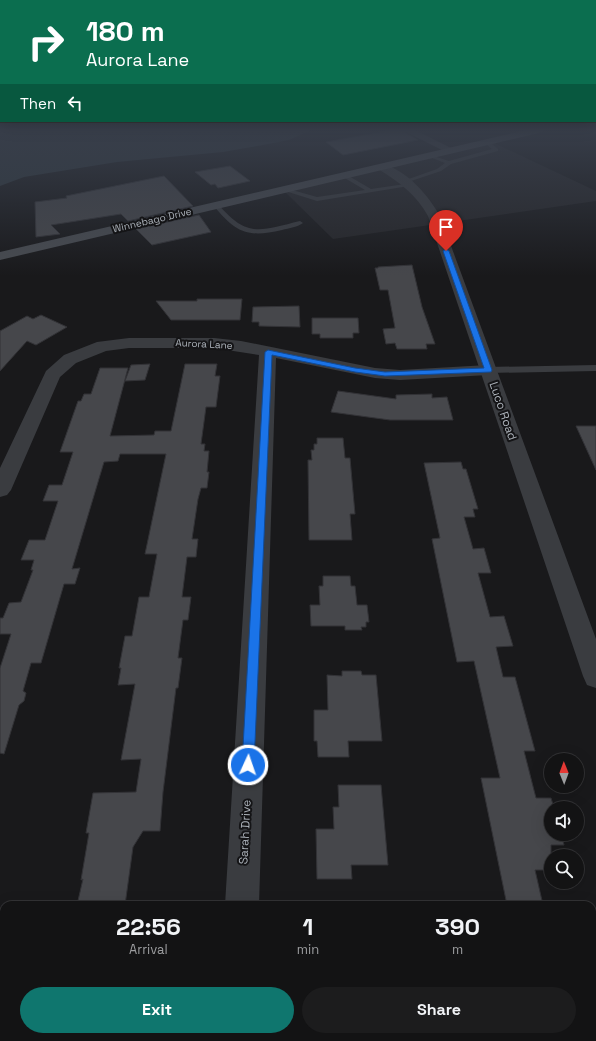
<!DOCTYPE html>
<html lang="en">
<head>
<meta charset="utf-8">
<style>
	:root { --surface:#131314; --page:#1c1c1d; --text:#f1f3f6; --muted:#9d9ea0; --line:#323234; --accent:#0f766e }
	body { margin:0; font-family:"Space Grotesk",sans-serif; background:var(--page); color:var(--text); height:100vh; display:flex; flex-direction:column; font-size:15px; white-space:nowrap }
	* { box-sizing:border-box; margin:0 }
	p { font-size:13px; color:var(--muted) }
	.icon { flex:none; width:22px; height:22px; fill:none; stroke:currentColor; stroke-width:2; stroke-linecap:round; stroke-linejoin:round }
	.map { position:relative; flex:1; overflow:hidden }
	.panel { position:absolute; left:0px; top:901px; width:596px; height:140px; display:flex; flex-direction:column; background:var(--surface); border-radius:12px 12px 0 0; box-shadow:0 4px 16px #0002,0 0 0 1px var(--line) }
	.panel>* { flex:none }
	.top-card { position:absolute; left:0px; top:0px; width:596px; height:122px; box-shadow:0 4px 16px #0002,0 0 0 1px var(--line); background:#0b6e4f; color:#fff; overflow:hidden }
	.needle { width:26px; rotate:359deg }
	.tools { position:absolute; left:544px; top:753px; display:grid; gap:8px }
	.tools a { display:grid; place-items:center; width:40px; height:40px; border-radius:50%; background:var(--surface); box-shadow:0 4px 16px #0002,0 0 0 1px var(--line); font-size:20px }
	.pin { position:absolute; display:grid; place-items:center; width:34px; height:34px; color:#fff; margin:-41px -17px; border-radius:50% 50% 50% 0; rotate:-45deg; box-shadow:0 0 4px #0007 }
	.pin .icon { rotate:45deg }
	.me { position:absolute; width:44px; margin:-22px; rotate:3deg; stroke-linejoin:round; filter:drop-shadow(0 0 3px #0008) }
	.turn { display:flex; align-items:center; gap:14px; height:84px; padding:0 20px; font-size:18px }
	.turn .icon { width:52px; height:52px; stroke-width:2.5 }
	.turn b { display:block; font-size:28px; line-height:34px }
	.then { display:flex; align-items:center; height:38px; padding:0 20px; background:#0003; gap:8px; font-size:15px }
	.eta { display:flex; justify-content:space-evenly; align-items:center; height:68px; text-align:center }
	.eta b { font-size:24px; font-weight:700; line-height:28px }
	.primary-button { display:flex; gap:8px; margin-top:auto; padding:8px 20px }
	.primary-button a { flex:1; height:46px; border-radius:24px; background:var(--accent); color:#fff; font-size:16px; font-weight:700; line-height:46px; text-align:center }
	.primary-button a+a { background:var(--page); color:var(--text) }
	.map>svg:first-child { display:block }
	.built { fill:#252528 }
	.water { fill:#2f393f }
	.building { fill:#46474b; stroke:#333337 }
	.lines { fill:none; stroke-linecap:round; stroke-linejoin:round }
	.service { fill:#3a3c40; fill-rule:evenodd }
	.minor { fill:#3a3c40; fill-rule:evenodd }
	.tertiary { fill:#3a3c40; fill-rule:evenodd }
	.secondary { fill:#484b50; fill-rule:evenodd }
	.route { fill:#1a73e8; stroke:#114b97 }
	.labels { text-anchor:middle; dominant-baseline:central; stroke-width:4; stroke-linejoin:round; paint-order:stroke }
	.far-street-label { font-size:10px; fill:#acb2ba; stroke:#141416 }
	.street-label { font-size:12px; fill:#acb2ba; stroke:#141416 }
</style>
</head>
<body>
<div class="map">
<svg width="596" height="1041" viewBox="0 0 596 1041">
	<rect width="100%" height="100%" fill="#19191b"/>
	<path class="built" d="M 490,141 L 596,191 L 596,201 L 333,239 L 283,190 Z"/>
	<path class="water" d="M 0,130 L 311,130 L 289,140 L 263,145 L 223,152 L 117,162 L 24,177 L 0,186 Z"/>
	<g class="building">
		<path d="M 393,130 L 401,130 L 418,140 L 343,155 L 326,142 Z"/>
		<path d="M 230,166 L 250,181 L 218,188 L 215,184 L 211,185 L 195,172 Z"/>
		<path d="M 164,176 L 193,206 L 128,221 L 121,214 L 51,225 L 60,234 L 36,237 L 35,202 L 67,198 L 66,196 Z"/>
		<path d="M 199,215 L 211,232 L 152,245 L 136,229 Z"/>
		<path d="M 412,265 L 422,307 L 435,344 L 426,344 L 427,349 L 397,349 L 395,343 L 386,344 L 383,329 L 395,328 L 388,290 L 380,290 L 375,268 L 378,268 L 378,267 Z"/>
		<path d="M 197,299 L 242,299 L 240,320 L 171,320 L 156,301 L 197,301 Z"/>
		<path d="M 299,306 L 300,327 L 259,326 L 259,322 L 252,322 L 253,307 Z"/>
		<path d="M 41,315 L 67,327 L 36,345 L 27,341 L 0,371 L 0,331 L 27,316 L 33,319 Z"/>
		<path d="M 312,318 L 358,318 L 359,333 L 353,333 L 353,338 L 320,338 L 320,334 L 312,334 Z"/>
		<path d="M 150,364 L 145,380 L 125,381 L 131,365 Z"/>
		<path d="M 185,364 L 217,364 L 215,376 L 220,376 L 216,407 L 206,407 L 201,444 L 205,444 L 204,451 L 209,451 L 207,472 L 209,472 L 207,488 L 201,488 L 198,499 L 192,539 L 198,539 L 196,557 L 187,557 L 182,597 L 191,597 L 188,620 L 183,620 L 178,658 L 182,658 L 178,688 L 176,688 L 163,792 L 160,831 L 143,831 L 133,847 L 125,905 L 77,905 L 83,879 L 81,880 L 89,833 L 86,833 L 93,793 L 136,792 L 141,759 L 121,760 L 135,684 L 118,685 L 121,668 L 119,668 L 125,636 L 132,636 L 139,597 L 149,597 L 157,554 L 145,554 L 166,454 L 120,454 L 118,461 L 104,462 L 72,569 L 80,568 L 75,584 L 64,584 L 41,663 L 31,663 L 23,691 L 26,693 L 24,701 L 19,705 L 4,754 L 0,753 L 0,668 L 11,634 L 0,634 L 0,618 L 3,618 L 9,603 L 21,602 L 33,570 L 31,570 L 34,560 L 21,560 L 29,540 L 45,540 L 58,501 L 43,501 L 49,485 L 62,485 L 73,452 L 60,452 L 78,401 L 81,401 L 84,394 L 91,394 L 100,368 L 128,368 L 110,436 L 154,435 L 155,431 L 171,431 Z"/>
		<path d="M 338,391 L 396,399 L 396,395 L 432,394 L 432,398 L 447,397 L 453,420 L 390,420 L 331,412 Z"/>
		<path d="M 576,426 L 596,426 L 596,470 Z"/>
		<path d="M 317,438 L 343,438 L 345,458 L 350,458 L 355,514 L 350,514 L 352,540 L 309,540 L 308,460 L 312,460 L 311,450 L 314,450 L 314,444 L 317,444 Z"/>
		<path d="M 461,462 L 463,469 L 466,469 L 478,509 L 473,509 L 475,517 L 464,517 L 473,549 L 484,548 L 491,573 L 478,573 L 490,617 L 504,616 L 513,646 L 496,647 L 503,677 L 515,677 L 535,751 L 524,751 L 536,798 L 551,798 L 554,808 L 551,808 L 551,834 L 561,834 L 564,845 L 551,845 L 551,870 L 535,870 L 543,905 L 507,905 L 481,778 L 500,778 L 474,661 L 457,662 L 432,539 L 440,538 L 424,463 Z"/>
		<path d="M 323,576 L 350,576 L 351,586 L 355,586 L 357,605 L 367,605 L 369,622 L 366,622 L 366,627 L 361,627 L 362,630 L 345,630 L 345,626 L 311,626 L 310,605 L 320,605 L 319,586 L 323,586 Z"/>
		<path d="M 342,671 L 361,671 L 362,675 L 376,675 L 382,741 L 348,741 L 349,757 L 318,757 L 317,741 L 314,741 L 314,710 L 328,710 L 327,675 L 342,676 Z"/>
		<path d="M 338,785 L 381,785 L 388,865 L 351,865 L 352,879 L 317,879 L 316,829 L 334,829 L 333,807 L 339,807 Z"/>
	</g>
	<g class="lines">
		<g class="service">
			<path d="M 487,140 L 498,149 L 498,151 L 451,164 L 441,171 L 408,182 L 403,181 L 437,169 L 445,163 L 427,156 L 427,154 L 449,161 L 492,149 L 484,142 Z"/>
			<path d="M 343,175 L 347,175 L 371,189 L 412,183 L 415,185 L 317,201 L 282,190 L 285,188 L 317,197 L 365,190 L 343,177 Z"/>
			<path d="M 214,204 L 218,204 C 247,238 259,231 300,221 L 303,223 C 298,227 289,228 282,230 C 248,238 236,233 214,206 Z"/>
			<path d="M 596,365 L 596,371 L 488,373 L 484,370 L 488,367 Z"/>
		</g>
		<g class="minor">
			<path d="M 402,130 L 415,130 L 455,150 L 454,152 L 446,152 Z"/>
			<path d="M 129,338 L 214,338 L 241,341 L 375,368 L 400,370 L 488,365 L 494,366 L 497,370 L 494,374 L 488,375 L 400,380 L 375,378 L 276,358 L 259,905 L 225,905 L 259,355 L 214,348 L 129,348 L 106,351 L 76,363 L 60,377 L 11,490 L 7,495 L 0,497 L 0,468 L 46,371 L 64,355 L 97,342 Z"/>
			<rect x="216" y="1037" width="38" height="4"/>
		</g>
		<path class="tertiary" d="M 382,164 C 407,170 428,195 440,216 L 596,639 L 596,688 L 587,685 L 583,676 L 428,216 C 416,194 399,182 378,169 L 377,167 Z"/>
		<path class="secondary" d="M 526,130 L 544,130 L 539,133 L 0,260 L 0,252 Z"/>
	</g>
	<linearGradient id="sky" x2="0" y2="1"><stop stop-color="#0e0e0f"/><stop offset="0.47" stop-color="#383e4a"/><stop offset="1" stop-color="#383e4a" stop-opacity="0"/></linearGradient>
	<rect width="596" height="276" fill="url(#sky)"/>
	<path class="route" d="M 446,249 L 449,251 L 492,370 L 491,372 L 385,376 L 355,372 L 272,355 L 254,765 L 253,769 L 248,771 L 244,769 L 242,765 L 265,352 L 268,350 L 355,368 L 385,372 L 484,368 L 443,251 Z"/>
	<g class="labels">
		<g class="far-street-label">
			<text transform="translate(152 220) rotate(-13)">Winnebago Drive</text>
			<text transform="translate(204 344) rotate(3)">Aurora Lane</text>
		</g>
		<g class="street-label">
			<text transform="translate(503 411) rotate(71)">Luco Road</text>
			<text transform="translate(245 832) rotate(-87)">Sarah Drive</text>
		</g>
	</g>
</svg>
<div class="tools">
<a><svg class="needle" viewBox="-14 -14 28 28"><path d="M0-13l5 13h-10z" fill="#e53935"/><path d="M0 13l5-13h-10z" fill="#9d9ea0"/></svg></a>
<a><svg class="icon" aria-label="sound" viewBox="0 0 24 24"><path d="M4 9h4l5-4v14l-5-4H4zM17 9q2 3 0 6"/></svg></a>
<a><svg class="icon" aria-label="search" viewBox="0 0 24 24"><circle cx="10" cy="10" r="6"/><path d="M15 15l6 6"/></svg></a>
</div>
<div class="pin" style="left:446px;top:251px;background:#d93025"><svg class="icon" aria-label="arrive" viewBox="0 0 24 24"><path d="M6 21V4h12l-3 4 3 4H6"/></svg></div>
<svg class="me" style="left:248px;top:765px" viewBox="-20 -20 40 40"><circle r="17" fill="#1a73e8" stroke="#fff" stroke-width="3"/><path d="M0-11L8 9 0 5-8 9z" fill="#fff"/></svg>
<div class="top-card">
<div class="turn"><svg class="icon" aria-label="right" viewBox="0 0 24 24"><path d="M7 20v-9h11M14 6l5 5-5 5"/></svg><div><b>180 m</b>Aurora Lane</div></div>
<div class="then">Then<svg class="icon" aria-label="left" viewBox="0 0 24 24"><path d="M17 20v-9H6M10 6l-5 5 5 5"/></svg></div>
</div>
<section class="panel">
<div class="eta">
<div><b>22:56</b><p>Arrival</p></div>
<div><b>1</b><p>min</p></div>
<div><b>390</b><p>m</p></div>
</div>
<div class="primary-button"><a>Exit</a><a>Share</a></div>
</section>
</div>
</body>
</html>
